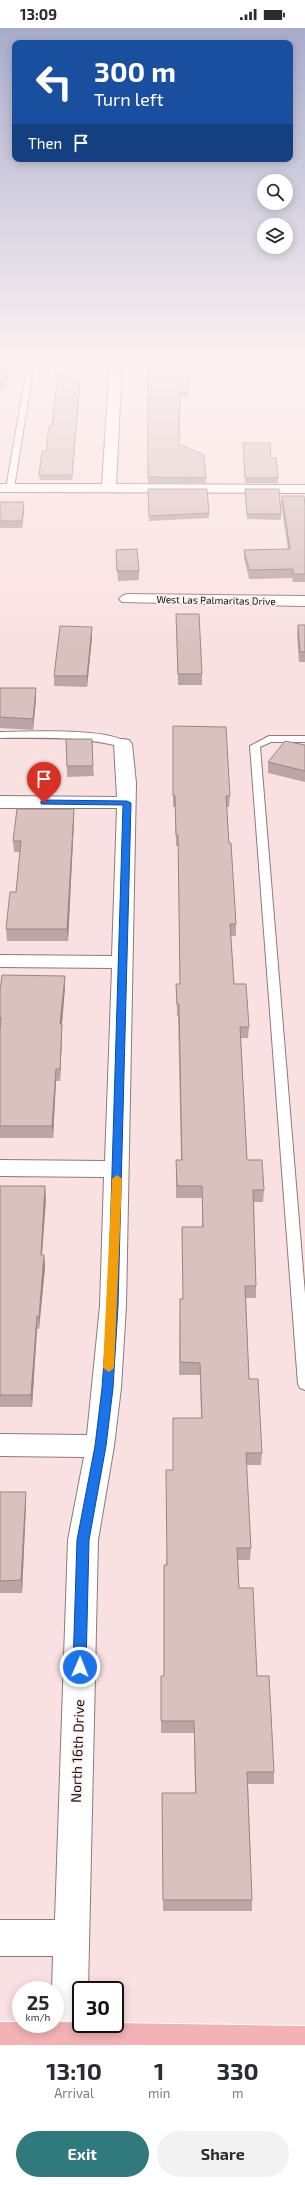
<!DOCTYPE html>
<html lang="en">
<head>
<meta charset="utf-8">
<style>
	:root { --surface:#fff; --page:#f2f2f3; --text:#2b2b33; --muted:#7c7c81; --accent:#307a7d }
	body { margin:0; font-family:"Exo 2",sans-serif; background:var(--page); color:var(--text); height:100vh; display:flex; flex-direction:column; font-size:15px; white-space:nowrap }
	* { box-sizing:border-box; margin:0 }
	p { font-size:13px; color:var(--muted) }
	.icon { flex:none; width:22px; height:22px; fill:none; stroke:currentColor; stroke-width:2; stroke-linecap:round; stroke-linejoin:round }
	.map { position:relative; height:2017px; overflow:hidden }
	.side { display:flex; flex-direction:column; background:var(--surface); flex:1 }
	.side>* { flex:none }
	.banner { position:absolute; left:12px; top:12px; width:281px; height:122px; border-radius:8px; box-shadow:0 2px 10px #0003; background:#1a4fa0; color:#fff; overflow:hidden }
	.controls { position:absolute; left:257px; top:146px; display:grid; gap:8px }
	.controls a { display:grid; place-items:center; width:36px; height:36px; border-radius:50%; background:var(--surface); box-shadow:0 2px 10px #0003; font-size:20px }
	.speed { position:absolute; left:12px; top:1953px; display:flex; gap:8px; font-size:20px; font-weight:700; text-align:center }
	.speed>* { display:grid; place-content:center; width:52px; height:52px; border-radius:50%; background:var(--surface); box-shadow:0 2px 10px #0003; line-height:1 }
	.speed small { font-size:10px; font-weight:400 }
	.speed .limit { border:2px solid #111; border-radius:6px; background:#fff; color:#111 }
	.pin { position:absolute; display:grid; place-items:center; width:34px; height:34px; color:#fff; margin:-41px -17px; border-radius:50% 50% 50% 0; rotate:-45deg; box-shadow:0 0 4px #0007 }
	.pin .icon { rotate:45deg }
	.me { position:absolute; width:44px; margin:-22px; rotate:1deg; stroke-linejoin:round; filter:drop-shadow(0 0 3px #0008) }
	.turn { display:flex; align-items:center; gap:14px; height:84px; padding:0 16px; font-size:18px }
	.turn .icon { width:52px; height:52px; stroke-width:2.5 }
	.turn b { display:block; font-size:28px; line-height:34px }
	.then { display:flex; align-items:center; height:38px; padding:0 16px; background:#0003; gap:8px; font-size:15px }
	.eta { display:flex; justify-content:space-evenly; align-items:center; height:68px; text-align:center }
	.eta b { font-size:24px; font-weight:700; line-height:28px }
	.action { display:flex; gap:8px; margin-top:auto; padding:8px 16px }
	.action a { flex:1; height:46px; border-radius:24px; background:var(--accent); color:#fff; font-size:16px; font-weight:700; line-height:46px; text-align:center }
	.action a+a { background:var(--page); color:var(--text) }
	.status { display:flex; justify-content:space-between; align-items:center; height:28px; padding:0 20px; background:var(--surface); direction:ltr }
	.status svg { height:11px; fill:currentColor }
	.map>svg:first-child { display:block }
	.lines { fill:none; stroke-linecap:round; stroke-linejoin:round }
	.lane-casing { stroke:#907979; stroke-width:2 }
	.street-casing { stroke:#907979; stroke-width:2 }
	.primary-casing { stroke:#fff; stroke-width:2 }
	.lane { fill:#fff; fill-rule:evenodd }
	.street { fill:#fff; fill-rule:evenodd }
	.primary { fill:#f3b3b5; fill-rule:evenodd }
	.wall { fill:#bba6a5 }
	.shaded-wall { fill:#988786 }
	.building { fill:#d9c1c0; stroke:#988786 }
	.route { fill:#1a73e8; stroke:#114b97 }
	.slow { fill:#f59e0b }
	.labels { text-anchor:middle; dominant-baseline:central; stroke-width:3.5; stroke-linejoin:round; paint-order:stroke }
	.far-street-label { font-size:10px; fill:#150d0d; stroke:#fdf2f2 }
	.near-street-label { font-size:14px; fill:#150d0d; stroke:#fdf2f2 }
</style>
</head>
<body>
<div class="status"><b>13:09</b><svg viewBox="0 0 49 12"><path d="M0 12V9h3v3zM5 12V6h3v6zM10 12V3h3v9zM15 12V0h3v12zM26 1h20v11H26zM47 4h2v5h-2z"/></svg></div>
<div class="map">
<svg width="305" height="2017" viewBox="0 0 305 2017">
	<rect width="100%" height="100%" fill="#fae1e1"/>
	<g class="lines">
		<g class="lane-casing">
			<g id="lane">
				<path d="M 28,335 L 34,335 L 14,460 L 10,462 L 6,460 Z"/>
				<path d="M 0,704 C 24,704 113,699 128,716 L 123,719 C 78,708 45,710 0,710 Z"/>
				<path d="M 269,708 L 305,708 L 305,714 L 271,714 L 260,719 L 305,1266 L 305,1362 L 300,1360 L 298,1356 L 250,718 Z"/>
			</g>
		</g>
		<g class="street-casing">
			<g id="street">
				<path d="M 110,335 L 122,335 L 116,456 L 305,457 L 305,465 L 0,464 L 0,456 L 102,456 Z"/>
				<path d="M 127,566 L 305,568 L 305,578 L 122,574 L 119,571 L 122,568 Z"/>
				<path d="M 123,711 L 129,712 L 132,716 L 136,755 L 126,1278 L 121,1360 L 114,1418 L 98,1512 L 88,1962 L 81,1962 L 81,1996 L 87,1996 L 85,2017 L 51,2017 L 50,1996 L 55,1996 L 55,1962 L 52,1962 L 53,1928 L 0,1928 L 0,1892 L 55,1892 L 68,1512 L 84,1429 L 0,1428 L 0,1406 L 87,1407 L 100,1278 L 104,1149 L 0,1148 L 0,1132 L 105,1133 L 112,940 L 0,939 L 0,927 L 112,928 L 117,780 L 0,780 L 0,768 L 117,769 L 114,716 L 117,712 Z"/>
			</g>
		</g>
		<g class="primary-casing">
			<path id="primary" d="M 0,1994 L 21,1994 L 21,1996 L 55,1996 L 55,1994 L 305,1998 L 305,2017 L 0,2017 Z"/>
		</g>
		<use href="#lane" class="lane"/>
		<use href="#street" class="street"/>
		<use href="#primary" class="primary"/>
	</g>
	<g class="wall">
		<path d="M 0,335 L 10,335 L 5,362 L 0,362 Z"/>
		<path d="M 82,335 L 72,452 L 40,452 L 39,447 L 46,423 L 52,398 L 57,349 L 55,349 L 55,344 Z"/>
		<path d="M 148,335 L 192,343 L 192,347 L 188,347 L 189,369 L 180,369 L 179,417 L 206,450 L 206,455 L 148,455 Z"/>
		<path d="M 243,415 L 271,430 L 278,450 L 278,455 L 245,455 Z"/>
		<path d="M 148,461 L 209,485 L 209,490 L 149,493 Z"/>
		<path d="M 245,461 L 281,486 L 281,492 L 247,491 Z"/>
		<path d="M 282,468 L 305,477 L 305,554 L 293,554 L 292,550 L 249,551 L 244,530 L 244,522 L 288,521 L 281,476 Z"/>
		<path d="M 0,474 L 24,474 L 24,481 L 22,500 L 0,500 Z"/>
		<path d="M 116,522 L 139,543 L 139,552 L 118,553 Z"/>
		<path d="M 176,586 L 202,646 L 202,657 L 178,657 Z"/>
		<path d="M 298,597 L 305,597 L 305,634 L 299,634 L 297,607 Z"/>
		<path d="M 92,599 L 92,609 L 87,659 L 54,658 L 54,648 Z"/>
		<path d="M 0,660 L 36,660 L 36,671 L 33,702 L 0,700 Z"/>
		<path d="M 173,698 L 230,768 L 229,779 L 227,779 L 229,815 L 236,896 L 236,908 L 231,908 L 234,956 L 249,999 L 248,1010 L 241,1010 L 247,1132 L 264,1162 L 263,1174 L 254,1174 L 256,1258 L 256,1270 L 246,1270 L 249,1351 L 262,1425 L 261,1437 L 246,1437 L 251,1520 L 250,1532 L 238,1532 L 239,1560 L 257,1648 L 274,1744 L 274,1756 L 248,1756 L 252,1872 L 252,1883 L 163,1883 L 162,1765 L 195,1765 L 194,1705 L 161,1705 L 161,1648 L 164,1648 L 166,1537 L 173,1442 L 201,1390 L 200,1347 L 179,1347 L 180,1271 L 183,1271 L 182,1199 L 202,1199 L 202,1170 L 176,1170 L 176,1132 L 181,1132 L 178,988 L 177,988 L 176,956 L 180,956 L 178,818 L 176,818 L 175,779 L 173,779 Z"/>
		<path d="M 66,711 L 93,738 L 94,748 L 67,749 Z"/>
		<path d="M 305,717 L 305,754 L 268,745 L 268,734 Z"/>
		<path d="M 74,781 L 74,792 L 68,913 L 7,913 L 6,901 L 16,864 L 20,824 L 14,824 L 13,813 Z"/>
		<path d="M 65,948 L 65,959 L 62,996 L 62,1007 L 60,1053 L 56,1053 L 53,1110 L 0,1110 L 0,963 Z"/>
		<path d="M 0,1158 L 46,1170 L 42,1227 L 44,1227 L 45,1239 L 39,1301 L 37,1301 L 32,1379 L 0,1379 Z"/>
		<path d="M 0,1464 L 26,1464 L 26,1476 L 22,1565 L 0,1565 Z"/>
	</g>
	<g class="shaded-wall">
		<path d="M 9,335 L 10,335 L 5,362 L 5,355 Z"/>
		<path d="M 81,335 L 82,335 L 72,452 L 72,447 Z"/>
		<path d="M 24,474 L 24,481 L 22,500 L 22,493 Z"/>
		<path d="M 92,599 L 92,609 L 87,659 L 87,648 Z"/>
		<path d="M 36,660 L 36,671 L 33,702 L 33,691 Z"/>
		<path d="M 74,781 L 74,792 L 68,913 L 67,901 Z"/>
		<path d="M 65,948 L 65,959 L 61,1007 L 60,996 Z"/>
		<path d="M 62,996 L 62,1007 L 60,1053 L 60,1041 Z"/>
		<path d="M 56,1041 L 56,1053 L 53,1110 L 52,1098 Z"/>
		<path d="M 45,1158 L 46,1170 L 41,1239 L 41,1227 Z"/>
		<path d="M 44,1227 L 45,1239 L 39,1301 L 39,1289 Z"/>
		<path d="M 37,1288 L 37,1301 L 32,1379 L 31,1367 Z"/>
		<path d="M 26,1464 L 26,1476 L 22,1565 L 21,1552 Z"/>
	</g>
	<g class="building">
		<path d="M 0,335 L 9,335 L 5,355 L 0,355 Z"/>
		<path d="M 56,335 L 81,335 L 72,447 L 39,447 L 42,423 L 46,423 L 49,398 L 52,398 L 58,344 L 55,344 Z"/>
		<path d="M 148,335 L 191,335 L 192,343 L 188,343 L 189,364 L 180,364 L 179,416 L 204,427 L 206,450 L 148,449 Z"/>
		<path d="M 243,415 L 270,415 L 271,430 L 276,430 L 278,450 L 245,450 Z"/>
		<path d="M 148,461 L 207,461 L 209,485 L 149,488 Z"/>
		<path d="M 245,461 L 279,461 L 281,486 L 247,486 Z"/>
		<path d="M 282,468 L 304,468 L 305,477 L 305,546 L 293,546 L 293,541 L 249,542 L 244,522 L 290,521 Z"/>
		<path d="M 0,474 L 24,474 L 22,493 L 0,493 Z"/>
		<path d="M 137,521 L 139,543 L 117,543 L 116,522 Z"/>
		<path d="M 176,586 L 199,586 L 202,646 L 178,646 Z"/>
		<path d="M 298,597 L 305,597 L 305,624 L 300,624 Z"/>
		<path d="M 60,598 L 92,599 L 87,648 L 54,648 Z"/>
		<path d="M 0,660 L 36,660 L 33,691 L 0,689 Z"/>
		<path d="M 173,698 L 226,699 L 230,768 L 226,768 L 229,815 L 231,815 L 236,896 L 230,896 L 234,956 L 246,956 L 249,999 L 240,999 L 247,1132 L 262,1132 L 264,1162 L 253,1162 L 256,1258 L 245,1258 L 249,1351 L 258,1351 L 262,1425 L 246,1425 L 251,1520 L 237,1520 L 239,1560 L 253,1560 L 257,1648 L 269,1648 L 274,1744 L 247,1744 L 252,1872 L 163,1872 L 162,1765 L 196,1765 L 194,1693 L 161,1693 L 161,1648 L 164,1648 L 164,1537 L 167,1537 L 166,1442 L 173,1442 L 173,1390 L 202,1390 L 200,1335 L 180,1334 L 180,1271 L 183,1271 L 182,1199 L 203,1199 L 202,1158 L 177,1158 L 176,1132 L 182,1132 L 179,976 L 177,976 L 176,956 L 180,956 L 178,807 L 176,807 L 175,768 L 173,768 Z"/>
		<path d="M 66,711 L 92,711 L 93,738 L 67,738 Z"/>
		<path d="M 285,713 L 305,717 L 305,743 L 268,734 Z"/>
		<path d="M 17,781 L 74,781 L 67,901 L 6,901 L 10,864 L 16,864 L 21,813 L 13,813 Z"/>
		<path d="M 2,947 L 65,948 L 60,996 L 62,996 L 60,1041 L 56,1041 L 52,1098 L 0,1098 L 0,1003 L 1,989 L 0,989 L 0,963 Z"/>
		<path d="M 0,1158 L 45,1158 L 41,1227 L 44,1227 L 39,1289 L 37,1288 L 31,1367 L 0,1367 Z"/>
		<path d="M 0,1464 L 26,1464 L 21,1552 L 0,1553 Z"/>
	</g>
	<linearGradient id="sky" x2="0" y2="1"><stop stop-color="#a7accb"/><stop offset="0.54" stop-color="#fdf2f2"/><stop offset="1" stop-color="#fdf2f2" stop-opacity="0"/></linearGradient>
	<rect width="305" height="617" fill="url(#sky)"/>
	<path class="route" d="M 44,772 L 127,773 L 131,775 L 118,1278 L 113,1360 L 106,1418 L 89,1512 L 86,1639 L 84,1643 L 80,1645 L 75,1643 L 73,1639 L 77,1512 L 95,1418 L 102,1360 L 108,1278 L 123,777 L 41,776 L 41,773 Z"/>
	<path class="slow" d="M 117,1147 L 122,1151 L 114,1340 L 109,1344 L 103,1340 L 112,1151 Z"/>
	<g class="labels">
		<g class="far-street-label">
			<text transform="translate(216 572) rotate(1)">West Las Palmaritas Drive</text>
		</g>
		<g class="near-street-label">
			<text transform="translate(77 1723) rotate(-88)">North 16th Drive</text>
		</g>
	</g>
</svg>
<div class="controls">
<a><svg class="icon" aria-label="search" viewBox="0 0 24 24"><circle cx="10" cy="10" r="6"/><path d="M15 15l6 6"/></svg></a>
<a><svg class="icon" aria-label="layers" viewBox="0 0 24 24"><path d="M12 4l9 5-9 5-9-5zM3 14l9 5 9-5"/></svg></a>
</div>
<div class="speed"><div>25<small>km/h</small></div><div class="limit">30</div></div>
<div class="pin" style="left:44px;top:775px;background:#d93025"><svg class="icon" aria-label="arrive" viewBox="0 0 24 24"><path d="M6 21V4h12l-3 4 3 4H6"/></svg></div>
<svg class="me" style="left:80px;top:1639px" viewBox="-20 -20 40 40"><circle r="17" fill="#1a73e8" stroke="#fff" stroke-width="3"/><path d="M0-11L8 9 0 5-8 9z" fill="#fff"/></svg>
<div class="banner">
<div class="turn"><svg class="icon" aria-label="left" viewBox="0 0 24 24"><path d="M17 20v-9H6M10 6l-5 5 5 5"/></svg><div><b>300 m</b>Turn left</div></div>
<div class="then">Then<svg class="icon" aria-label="arrive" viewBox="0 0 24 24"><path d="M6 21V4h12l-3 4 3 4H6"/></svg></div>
</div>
</div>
<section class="side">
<div class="eta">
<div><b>13:10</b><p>Arrival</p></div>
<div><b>1</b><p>min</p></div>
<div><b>330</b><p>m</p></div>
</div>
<div class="action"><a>Exit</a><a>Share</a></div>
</section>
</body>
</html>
